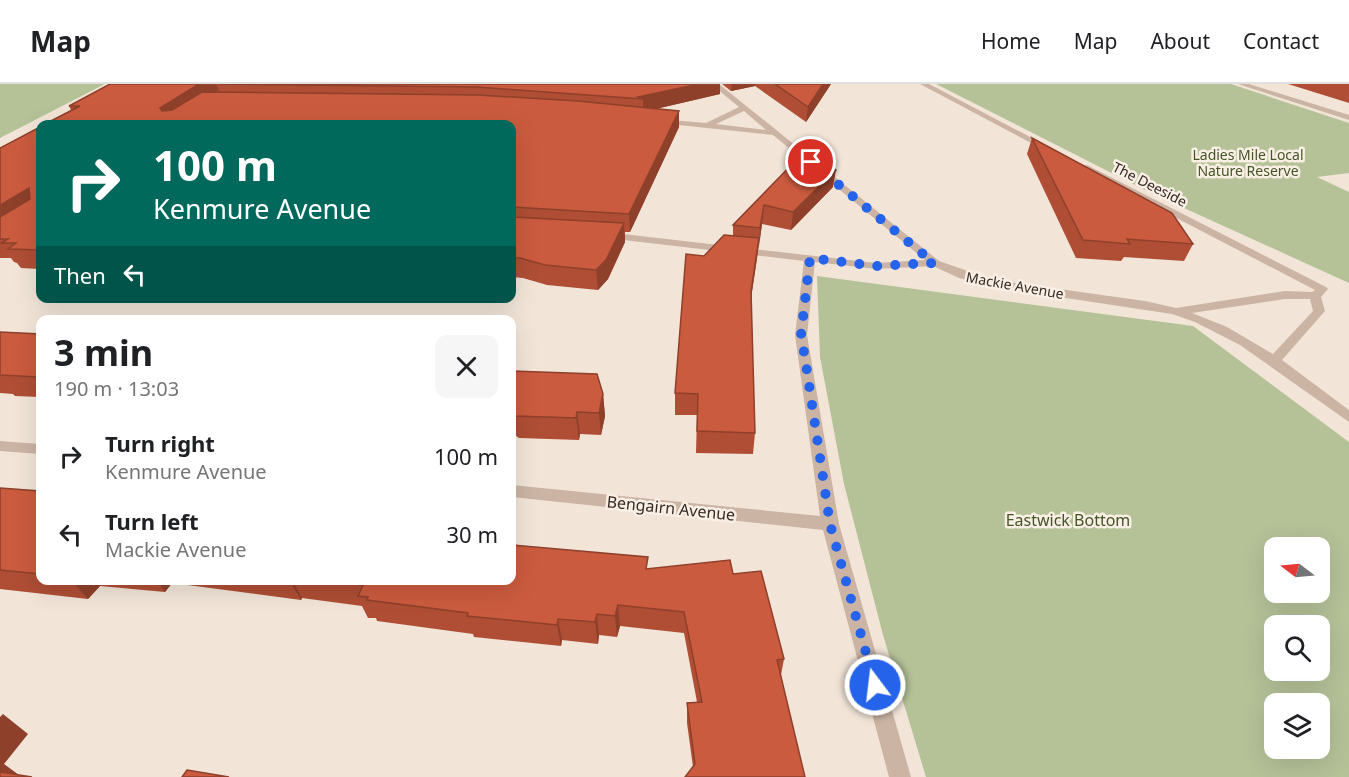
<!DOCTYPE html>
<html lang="en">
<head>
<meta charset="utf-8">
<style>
	:root { --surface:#fff; --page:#f6f6f6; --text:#202124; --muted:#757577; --line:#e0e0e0 }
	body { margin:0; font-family:"Noto Sans",sans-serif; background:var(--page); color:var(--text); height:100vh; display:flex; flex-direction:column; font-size:22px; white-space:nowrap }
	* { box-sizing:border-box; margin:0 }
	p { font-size:20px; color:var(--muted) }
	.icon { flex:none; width:33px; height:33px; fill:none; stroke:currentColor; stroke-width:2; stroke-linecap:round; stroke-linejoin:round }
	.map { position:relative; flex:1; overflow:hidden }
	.side { position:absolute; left:36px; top:231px; width:480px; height:270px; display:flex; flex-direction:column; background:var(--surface); border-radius:12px; box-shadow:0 6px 24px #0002 }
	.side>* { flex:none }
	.hud { position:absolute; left:36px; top:36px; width:480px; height:183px; border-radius:12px; box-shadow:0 6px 24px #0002; background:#00695c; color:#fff; overflow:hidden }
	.needle { width:39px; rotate:286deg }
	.buttons { position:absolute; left:1264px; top:453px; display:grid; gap:12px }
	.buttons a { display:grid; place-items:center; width:66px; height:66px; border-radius:12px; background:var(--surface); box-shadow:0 6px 24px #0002; font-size:30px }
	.pin { position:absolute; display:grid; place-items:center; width:51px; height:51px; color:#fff; margin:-26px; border:3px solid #fff; border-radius:50%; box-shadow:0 2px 6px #0007 }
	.me { position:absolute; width:66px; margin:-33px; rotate:345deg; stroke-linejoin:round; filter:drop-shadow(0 0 4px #0008) }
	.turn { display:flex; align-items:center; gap:21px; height:126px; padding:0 18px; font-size:27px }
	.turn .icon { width:78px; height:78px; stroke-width:2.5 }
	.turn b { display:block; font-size:42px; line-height:51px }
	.then { display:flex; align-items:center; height:57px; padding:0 18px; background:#0003; gap:12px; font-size:22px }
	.round { display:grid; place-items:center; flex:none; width:63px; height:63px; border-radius:12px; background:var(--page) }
	.summary { display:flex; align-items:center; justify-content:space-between; height:102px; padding:0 18px }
	h1 { font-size:36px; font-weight:700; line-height:45px }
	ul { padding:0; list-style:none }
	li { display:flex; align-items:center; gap:18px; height:78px; padding:0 18px }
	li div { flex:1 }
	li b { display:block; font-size:22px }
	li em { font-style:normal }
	header { display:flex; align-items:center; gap:36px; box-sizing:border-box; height:84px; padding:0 30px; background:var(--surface); border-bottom:2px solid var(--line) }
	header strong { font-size:28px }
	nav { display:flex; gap:33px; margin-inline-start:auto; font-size:21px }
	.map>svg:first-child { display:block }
	.green { fill:#b5c298; fill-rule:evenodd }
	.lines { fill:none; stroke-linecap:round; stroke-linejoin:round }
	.street { fill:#cbb4a4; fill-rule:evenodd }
	.wall { fill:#af4e35 }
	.shaded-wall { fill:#8e402b }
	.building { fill:#cb5b3e; stroke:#8e402b; stroke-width:1.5 }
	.route { stroke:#2563eb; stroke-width:10; stroke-dasharray:0 18 }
	.labels { text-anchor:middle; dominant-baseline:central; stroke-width:5; stroke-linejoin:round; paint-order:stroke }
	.far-park-label { font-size:14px; fill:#465529; stroke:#faefe5 }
	.far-street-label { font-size:14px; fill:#362a26; stroke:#faefe5 }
	.street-label { font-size:16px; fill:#362a26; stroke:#faefe5 }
	.park-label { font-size:16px; fill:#465529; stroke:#faefe5 }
</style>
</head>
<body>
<header>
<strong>Map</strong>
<nav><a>Home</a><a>Map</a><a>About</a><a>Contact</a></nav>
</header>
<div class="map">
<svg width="1349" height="693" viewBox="0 0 1349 693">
	<rect width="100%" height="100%" fill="#f2e5d8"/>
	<g class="green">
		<path d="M 0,0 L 105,0 L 0,54 Z"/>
		<path d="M 936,0 L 1231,0 L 1349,39 L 1349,89 L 1317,93 L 1349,108 L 1349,199 L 1151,109 Z"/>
		<path d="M 817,192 L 1193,242 L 1349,358 L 1349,693 L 926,693 L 883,551 L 844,400 L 820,273 ZM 1275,464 L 1320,464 L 1320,508 L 1275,508 ZM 1275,542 L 1320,542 L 1320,586 L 1275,586 ZM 1275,620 L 1320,620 L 1320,664 L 1275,664 Z"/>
	</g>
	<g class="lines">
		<g class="street">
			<path d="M 711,0 L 719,0 L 939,177 L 994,196 L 1145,217 L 1176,224 L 1285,207 L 1312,208 L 1315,206 L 1084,86 L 1084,82 L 1087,81 L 1326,203 L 1328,205 L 1321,213 L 1325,227 L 1282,276 L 1349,326 L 1349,338 L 1240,261 L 1195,238 L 1172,230 L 992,203 L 959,194 L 933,182 L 876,185 L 815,178 L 807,251 L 839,440 L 911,693 L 889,693 L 823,446 L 512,413 L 512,401 L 820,432 L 795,251 L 804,177 L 606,154 L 601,151 L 606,148 L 876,179 L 925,176 L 773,51 L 659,39 L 655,37 L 659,35 L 706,39 L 739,23 ZM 744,27 L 766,46 L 716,40 ZM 1285,215 L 1310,215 L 1313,227 L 1273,270 L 1227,243 L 1192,229 Z"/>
			<path d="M 920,0 L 929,0 L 1053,65 L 1046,67 Z"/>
			<path d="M 1238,0 L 1249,0 L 1349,31 L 1349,36 Z"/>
			<path d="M 0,357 L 40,360 L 40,370 L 0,367 Z"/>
		</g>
	</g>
	<g class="wall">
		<path d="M 110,0 L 720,0 L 720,10 L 655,25 L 679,43 L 630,148 L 625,148 L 625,158 L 608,195 L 598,206 L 547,201 L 523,194 L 512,193 L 512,40 L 71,26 L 69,22 Z"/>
		<path d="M 722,0 L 831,0 L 806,38 L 755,2 L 731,7 Z"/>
		<path d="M 1288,0 L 1349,0 L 1349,19 Z"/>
		<path d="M 40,43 L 40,185 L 21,184 L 17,179 L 14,178 L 11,174 L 0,174 L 0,155 Z"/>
		<path d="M 1032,54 L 1193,160 L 1184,177 L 1124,173 L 1121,177 L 1076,174 L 1027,70 Z"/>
		<path d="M 803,69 L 833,103 L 791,146 L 762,140 L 751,215 L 755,349 L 753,370 L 696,369 L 697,331 L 675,331 L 675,309 L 704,172 L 733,152 L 733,141 Z"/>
		<path d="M 0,248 L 40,250 L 40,313 L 15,312 L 13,310 L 0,309 Z"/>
		<path d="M 512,287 L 603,310 L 605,332 L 601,351 L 580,350 L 579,356 L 519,354 L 512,349 Z"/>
		<path d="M 0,404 L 40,407 L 40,496 L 512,496 L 649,485 L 733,490 L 784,575 L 781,591 L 693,683 L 687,639 L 687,619 L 697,618 L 684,549 L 620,542 L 617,553 L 599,551 L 598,560 L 562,556 L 561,562 L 474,553 L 473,550 L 377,537 L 376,534 L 368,534 L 362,522 L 302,514 L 301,516 L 172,499 L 165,508 L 100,502 L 88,515 L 0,505 Z"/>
	</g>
	<g class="shaded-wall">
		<path d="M 199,0 L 216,0 L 219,6 L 167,40 L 160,24 Z"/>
		<path d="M 699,0 L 720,0 L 720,10 L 643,28 L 643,15 L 638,13 Z"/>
		<path d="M 732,0 L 756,0 L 755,2 L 731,7 Z"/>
		<path d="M 823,0 L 831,0 L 806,38 L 808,23 Z"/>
		<path d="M 679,27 L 679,43 L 630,148 L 629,130 Z"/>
		<path d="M 836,86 L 833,103 L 791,146 L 793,128 Z"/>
		<path d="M 29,104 L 40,122 L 0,146 L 0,121 Z"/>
		<path d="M 764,121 L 762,140 L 759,163 L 760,144 Z"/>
		<path d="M 624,139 L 625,158 L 608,195 L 598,206 L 596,186 Z"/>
		<path d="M 759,154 L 757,174 L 749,227 L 751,207 Z"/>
		<path d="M 603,310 L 605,332 L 601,351 L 599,329 Z"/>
		<path d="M 577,328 L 580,350 L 579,356 L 576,334 Z"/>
		<path d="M 71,496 L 95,496 L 100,502 L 88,515 Z"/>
		<path d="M 156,496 L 171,496 L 172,499 L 165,508 Z"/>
		<path d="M 289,496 L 292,496 L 302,514 L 301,516 Z"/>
		<path d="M 618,521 L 620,542 L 617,553 L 615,532 Z"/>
		<path d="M 597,530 L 599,551 L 598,560 L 595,538 Z"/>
		<path d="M 558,535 L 562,556 L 561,562 L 557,541 Z"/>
		<path d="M 3,630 L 28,650 L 4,680 L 19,691 L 0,693 L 0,633 Z"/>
	</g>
	<g class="building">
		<path d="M 110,0 L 199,0 L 160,24 L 162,27 L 172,26 L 202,8 L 477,11 L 578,17 L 679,27 L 629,130 L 512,123 L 512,40 L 45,40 L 80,22 L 69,22 Z"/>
		<path d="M 218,0 L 699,0 L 638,13 L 643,15 L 477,3 Z"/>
		<path d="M 775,0 L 823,0 L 808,23 Z"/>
		<path d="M 40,43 L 40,166 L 8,165 L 16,159 L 1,159 L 8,155 L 0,155 L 0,133 L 30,115 L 29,104 L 0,121 L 0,64 Z"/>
		<path d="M 1032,54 L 1172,129 L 1193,160 L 1127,155 L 1130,160 L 1083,156 Z"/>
		<path d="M 803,69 L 822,75 L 836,86 L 793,128 L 764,121 L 760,144 L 733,141 Z"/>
		<path d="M 512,133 L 624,139 L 606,176 L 596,186 L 545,181 L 520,174 L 512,174 Z"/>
		<path d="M 724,151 L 759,154 L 751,207 L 755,349 L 697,347 L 698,310 L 675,309 L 686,170 L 704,172 Z"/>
		<path d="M 0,248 L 40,250 L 40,293 L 0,291 Z"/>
		<path d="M 512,287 L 597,290 L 603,310 L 599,329 L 577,328 L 576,334 L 515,332 L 512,329 Z"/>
		<path d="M 0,404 L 40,407 L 40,490 L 0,486 Z"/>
		<path d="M 512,461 L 648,473 L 646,485 L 730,476 L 733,490 L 761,487 L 784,575 L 777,576 L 805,693 L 685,693 L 695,680 L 687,619 L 702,618 L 684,528 L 618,521 L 615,532 L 597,530 L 595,538 L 558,535 L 557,541 L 467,532 L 468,529 L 367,516 L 368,513 L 358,512 L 363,501 L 323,496 L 512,496 Z"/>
		<path d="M 187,686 L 229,693 L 182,693 Z"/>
		<path d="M 0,688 L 32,693 L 0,693 Z"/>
	</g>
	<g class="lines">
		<path class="route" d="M 811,78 L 934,179 L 876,182 L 810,174 L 801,251 L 805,274 L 830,440 L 875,601"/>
	</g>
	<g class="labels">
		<g class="far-park-label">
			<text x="1248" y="70">Ladies Mile Local<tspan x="1248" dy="16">Nature Reserve</tspan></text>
		</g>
		<g class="far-street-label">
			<text transform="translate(1150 100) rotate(27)">The Deeside</text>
			<text transform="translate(1015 201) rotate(10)">Mackie Avenue</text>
		</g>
		<g class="street-label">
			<text transform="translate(671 424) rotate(6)">Bengairn Avenue</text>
		</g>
		<g class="park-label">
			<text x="1068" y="436">Eastwick Bottom</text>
		</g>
	</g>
</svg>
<div class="buttons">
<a><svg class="needle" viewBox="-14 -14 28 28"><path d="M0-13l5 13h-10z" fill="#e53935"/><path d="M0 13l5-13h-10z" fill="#757577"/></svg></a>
<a><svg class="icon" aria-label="search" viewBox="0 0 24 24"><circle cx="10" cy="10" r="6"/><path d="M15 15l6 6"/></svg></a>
<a><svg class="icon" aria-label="layers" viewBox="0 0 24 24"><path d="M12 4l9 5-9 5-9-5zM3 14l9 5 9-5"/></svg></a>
</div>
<div class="pin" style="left:811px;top:78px;background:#d93025"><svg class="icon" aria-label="arrive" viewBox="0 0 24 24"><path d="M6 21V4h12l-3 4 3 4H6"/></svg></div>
<svg class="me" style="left:875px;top:601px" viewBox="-20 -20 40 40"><circle r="17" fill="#2563eb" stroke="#fff" stroke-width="3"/><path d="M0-11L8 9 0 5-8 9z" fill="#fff"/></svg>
<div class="hud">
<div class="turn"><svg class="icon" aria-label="right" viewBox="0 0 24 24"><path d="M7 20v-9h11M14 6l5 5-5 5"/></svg><div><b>100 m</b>Kenmure Avenue</div></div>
<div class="then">Then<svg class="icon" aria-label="left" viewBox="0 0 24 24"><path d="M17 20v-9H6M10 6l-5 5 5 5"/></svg></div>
</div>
<section class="side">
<div class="summary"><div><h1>3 min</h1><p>190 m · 13:03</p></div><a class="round"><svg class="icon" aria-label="close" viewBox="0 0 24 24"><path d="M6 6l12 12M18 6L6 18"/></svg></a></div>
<ul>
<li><svg class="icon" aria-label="right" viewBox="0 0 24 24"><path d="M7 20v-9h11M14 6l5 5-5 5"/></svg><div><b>Turn right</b><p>Kenmure Avenue</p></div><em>100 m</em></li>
<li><svg class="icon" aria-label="left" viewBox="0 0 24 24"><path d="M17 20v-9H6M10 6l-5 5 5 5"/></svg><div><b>Turn left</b><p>Mackie Avenue</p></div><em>30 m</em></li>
</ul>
</section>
</div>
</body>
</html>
